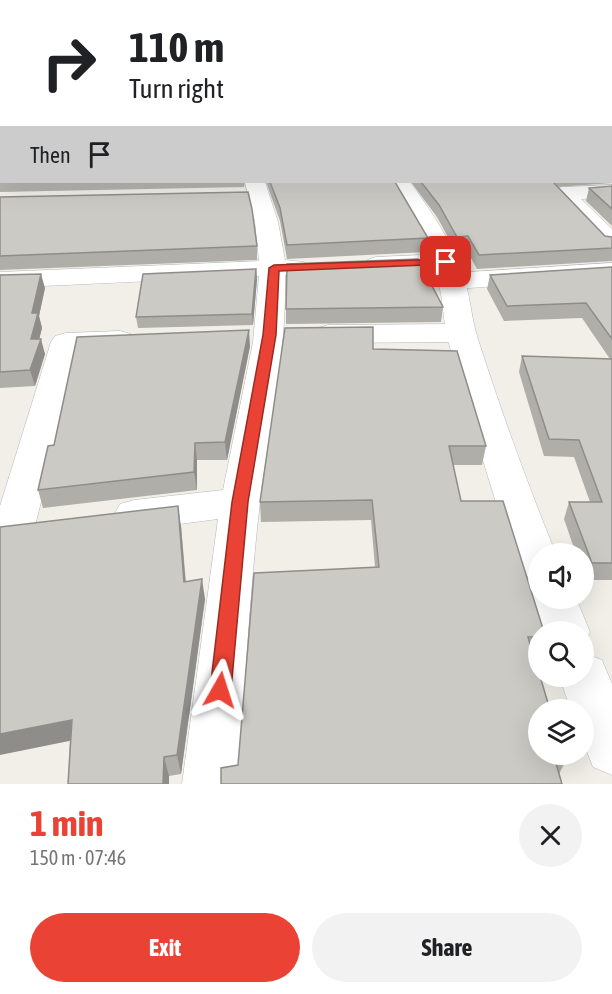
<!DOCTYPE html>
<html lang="en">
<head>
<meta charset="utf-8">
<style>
	:root { --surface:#fff; --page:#f2f2f2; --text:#202124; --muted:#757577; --accent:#ea4335 }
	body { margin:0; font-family:"Asap Condensed",sans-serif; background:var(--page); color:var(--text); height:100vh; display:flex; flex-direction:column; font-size:22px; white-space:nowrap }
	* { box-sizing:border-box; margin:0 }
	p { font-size:20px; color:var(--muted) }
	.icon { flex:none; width:33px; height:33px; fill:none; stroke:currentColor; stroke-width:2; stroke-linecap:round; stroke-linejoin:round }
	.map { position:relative; height:784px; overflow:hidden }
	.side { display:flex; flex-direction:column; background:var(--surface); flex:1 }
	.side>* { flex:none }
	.guide { position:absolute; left:0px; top:0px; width:612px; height:183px; box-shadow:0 6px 24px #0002; background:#fff; color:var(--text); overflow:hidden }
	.buttons { position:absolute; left:528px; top:543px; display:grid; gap:12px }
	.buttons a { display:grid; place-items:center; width:66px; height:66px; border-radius:50%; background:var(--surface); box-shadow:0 6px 24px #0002; font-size:30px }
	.pin { position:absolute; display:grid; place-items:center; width:51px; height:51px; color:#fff; margin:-26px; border-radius:12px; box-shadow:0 3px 9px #0006 }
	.me { position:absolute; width:66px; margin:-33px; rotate:6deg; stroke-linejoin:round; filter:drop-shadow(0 0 4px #0008) }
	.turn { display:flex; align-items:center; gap:21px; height:126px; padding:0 30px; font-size:27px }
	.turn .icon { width:78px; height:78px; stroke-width:2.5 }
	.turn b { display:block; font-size:42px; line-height:51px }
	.then { display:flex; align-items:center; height:57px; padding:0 30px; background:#0003; gap:12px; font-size:22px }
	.round { display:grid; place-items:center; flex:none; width:63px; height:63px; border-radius:32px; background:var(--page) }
	.headline { display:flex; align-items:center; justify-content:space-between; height:102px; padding:0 30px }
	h1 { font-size:36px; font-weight:700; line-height:45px; color:var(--accent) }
	.button { display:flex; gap:12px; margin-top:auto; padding:12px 30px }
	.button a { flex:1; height:69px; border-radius:36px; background:var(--accent); color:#fff; font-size:24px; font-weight:700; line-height:69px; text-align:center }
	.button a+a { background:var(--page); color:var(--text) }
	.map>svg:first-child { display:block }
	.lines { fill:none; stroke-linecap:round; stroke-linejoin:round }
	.street-casing { stroke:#b5b8bc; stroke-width:1 }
	.secondary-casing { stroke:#b6babf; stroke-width:1 }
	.street { fill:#fff; fill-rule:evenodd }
	.secondary { fill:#fff; fill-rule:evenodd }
	.wall { fill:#afaea9 }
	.shaded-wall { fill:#8f8d8a }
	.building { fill:#cccac5; stroke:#8f8d8a; stroke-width:1.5 }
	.route { fill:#ea4335; stroke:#982c22; stroke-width:1.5 }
</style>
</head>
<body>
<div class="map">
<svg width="612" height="784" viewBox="0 0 612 784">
	<rect width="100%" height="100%" fill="#f1efe8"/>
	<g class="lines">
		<g class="street-casing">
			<g id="street">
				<path d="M 245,182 L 265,182 L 278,222 L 285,260 L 304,262 L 308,267 L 304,272 L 285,275 C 287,352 269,426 260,502 C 249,595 245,690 238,784 L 182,784 L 218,519 L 134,530 L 120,526 L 114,515 L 120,504 L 134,500 L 223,490 L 253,342 L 259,276 L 0,288 L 0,272 L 259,261 L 255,222 Z"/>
				<path d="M 612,185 L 612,197 L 581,199 L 612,229 L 612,250 L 603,248 L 552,193 L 555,188 L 563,187 Z"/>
				<path d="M 446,254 L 455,257 L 459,262 L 455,267 L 376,273 L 367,270 L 363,265 L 367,260 L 376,257 Z"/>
				<path d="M 612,263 L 612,279 L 452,289 L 443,287 L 439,281 L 443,275 L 452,273 Z"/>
				<path d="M 461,324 L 471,327 L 476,333 L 471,339 L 461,342 L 328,343 L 318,340 L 313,334 L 318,328 L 328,325 Z"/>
				<path d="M 120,331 L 131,334 L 135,340 L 131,346 L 79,351 L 34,530 L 28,541 L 13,546 L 0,542 L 0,506 L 51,342 L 55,336 L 66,333 Z"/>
			</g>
		</g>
		<g class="secondary-casing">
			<g id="secondary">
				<path d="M 390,182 L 410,182 C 433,214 456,247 466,285 C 471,303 472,321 478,339 C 501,411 527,483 556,554 L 538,554 L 538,580 L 523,575 L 516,563 C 491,491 470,417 449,344 C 443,324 444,304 439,285 C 431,247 410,214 390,182 Z"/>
				<path d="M 538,584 L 538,598 L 576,598 L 590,632 L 584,645 L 584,632 L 542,632 L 530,598 Z"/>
				<path d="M 584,653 L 602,660 L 612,684 L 612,775 L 593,767 L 584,744 L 584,710 L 571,710 L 559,676 L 584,676 Z"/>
			</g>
		</g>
		<use href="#street" class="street"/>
		<use href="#secondary" class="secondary"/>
	</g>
	<g class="wall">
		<path d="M 610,92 L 612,92 L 612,133 L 611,132 L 612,133 L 612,183 L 557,187 L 605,236 L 612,237 L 612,261 L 477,269 L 466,249 L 455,250 L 437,217 L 411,182 L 610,182 Z"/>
		<path d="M 2,112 L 2,182 L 245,182 L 244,187 L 0,192 L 0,144 L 1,144 L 1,141 L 0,142 L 0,113 Z"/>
		<path d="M 266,182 L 395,182 L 428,238 L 426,252 L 287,259 L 280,221 Z"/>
		<path d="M 612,186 L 612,226 L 586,201 L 589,188 Z"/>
		<path d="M 0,197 L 257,246 L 257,260 L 0,270 Z"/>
		<path d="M 612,267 L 612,580 L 586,580 L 584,573 L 584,554 L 576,554 L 564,519 L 569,502 L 590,502 L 574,457 L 544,456 L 519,372 L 522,356 L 610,359 L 582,318 L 504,321 L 487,289 L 490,275 Z"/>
		<path d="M 256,269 L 257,279 L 253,325 L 138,328 L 136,317 Z"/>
		<path d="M 0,275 L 45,288 L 39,316 L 42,328 L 39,339 L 45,354 L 35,386 L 0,388 Z"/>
		<path d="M 443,307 L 441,322 L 286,324 L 286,309 Z"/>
		<path d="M 250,346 L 227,460 L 197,460 L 197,490 L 43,508 L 38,490 L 54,445 Z"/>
		<path d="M 373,349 L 486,446 L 482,465 L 453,465 L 461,501 L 538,632 L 538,657 L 534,657 L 566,760 L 559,774 L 238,765 L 375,567 L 371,520 L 261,522 L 260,502 Z"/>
		<path d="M 181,526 L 186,582 L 205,599 L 181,774 L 169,776 L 169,784 L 68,784 L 70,741 Z"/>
	</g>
	<g class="shaded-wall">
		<path d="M 256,269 L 257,279 L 253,325 L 252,314 Z"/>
		<path d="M 41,274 L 45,288 L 39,316 L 42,328 L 36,352 L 41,339 L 45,354 L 35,386 L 30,370 L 32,313 Z"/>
		<path d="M 249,330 L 250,346 L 227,460 L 225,442 Z"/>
		<path d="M 195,443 L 197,460 L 197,490 L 194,472 Z"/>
		<path d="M 178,506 L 181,526 L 187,602 L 184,582 Z"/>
		<path d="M 202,579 L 205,599 L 181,774 L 177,755 Z"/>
		<path d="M 72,720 L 79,739 L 0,755 L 0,734 Z"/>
		<path d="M 164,757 L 169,776 L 169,784 L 163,784 Z"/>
	</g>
	<g class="building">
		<path d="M 0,87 L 2,87 L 2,103 L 0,101 Z"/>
		<path d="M 610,92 L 612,92 L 612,122 L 611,123 L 611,133 L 612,133 L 612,172 L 610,172 Z"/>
		<path d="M 2,112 L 2,180 L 0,180 L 0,144 L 1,144 L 1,132 L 0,131 L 0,113 Z"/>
		<path d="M 270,182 L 395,182 L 428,238 L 287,245 L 280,208 Z"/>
		<path d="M 421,182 L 553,182 L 605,236 L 612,237 L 612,248 L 479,255 L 468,236 L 457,237 L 439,205 Z"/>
		<path d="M 612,186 L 612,209 L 589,188 Z"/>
		<path d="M 248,192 L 252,209 L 257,246 L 0,256 L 0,197 Z"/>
		<path d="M 418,259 L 443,307 L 286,309 L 287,264 Z"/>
		<path d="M 612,267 L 612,339 L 586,303 L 507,306 L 490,275 Z"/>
		<path d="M 256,269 L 252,314 L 136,317 L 143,274 Z"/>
		<path d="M 41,274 L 32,313 L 38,313 L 31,339 L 41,339 L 30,370 L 0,372 L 0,275 Z"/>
		<path d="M 373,327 L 373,349 L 457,351 L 486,446 L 449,446 L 461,501 L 503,501 L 544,632 L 538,632 L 538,637 L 528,637 L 538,672 L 538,676 L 540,676 L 550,710 L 538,710 L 538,754 L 564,754 L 566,760 L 555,760 L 562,784 L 221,784 L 221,768 L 238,765 L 254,573 L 379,567 L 372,500 L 260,502 L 285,328 Z"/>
		<path d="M 249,330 L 225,442 L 195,443 L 194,472 L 38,490 L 48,446 L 54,445 L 77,337 Z"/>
		<path d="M 522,356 L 612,359 L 612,563 L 592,563 L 569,502 L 602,502 L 579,440 L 549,439 Z"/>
		<path d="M 178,506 L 184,582 L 202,579 L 177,755 L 164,757 L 163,784 L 68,784 L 72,720 L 0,734 L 0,527 Z"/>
	</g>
	<linearGradient id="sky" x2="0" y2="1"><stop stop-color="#8fc3f1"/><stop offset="0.44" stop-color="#f9f8f5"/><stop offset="1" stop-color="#f9f8f5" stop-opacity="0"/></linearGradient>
	<rect width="612" height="197" fill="url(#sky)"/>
	<path class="route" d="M 446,259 L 452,262 L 450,264 L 279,271 L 276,335 L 248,502 L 231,690 L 228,697 L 220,700 L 213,697 L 210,690 L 232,502 L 263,335 L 269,268 L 274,265 Z"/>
</svg>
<div class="buttons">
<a><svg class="icon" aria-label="sound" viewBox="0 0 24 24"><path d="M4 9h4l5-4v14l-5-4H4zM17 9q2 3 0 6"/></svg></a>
<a><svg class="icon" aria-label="search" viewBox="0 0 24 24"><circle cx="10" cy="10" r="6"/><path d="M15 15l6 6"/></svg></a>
<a><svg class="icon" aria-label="layers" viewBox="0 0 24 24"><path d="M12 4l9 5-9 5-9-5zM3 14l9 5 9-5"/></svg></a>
</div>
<div class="pin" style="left:446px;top:262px;background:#d93025"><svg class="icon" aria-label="arrive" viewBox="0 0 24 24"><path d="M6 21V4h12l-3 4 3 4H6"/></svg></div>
<svg class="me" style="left:220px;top:690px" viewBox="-20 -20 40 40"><path d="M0-17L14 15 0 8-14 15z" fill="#ea4335" stroke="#fff" stroke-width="4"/></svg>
<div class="guide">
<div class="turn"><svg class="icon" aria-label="right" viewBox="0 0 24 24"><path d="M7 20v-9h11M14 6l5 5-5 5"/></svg><div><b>110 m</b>Turn right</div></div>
<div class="then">Then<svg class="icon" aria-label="arrive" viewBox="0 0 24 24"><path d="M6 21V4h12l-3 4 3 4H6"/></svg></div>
</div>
</div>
<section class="side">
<div class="headline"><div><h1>1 min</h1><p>150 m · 07:46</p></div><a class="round"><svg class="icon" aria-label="close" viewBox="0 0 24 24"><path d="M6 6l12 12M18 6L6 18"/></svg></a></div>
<div class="button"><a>Exit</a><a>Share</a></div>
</section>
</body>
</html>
